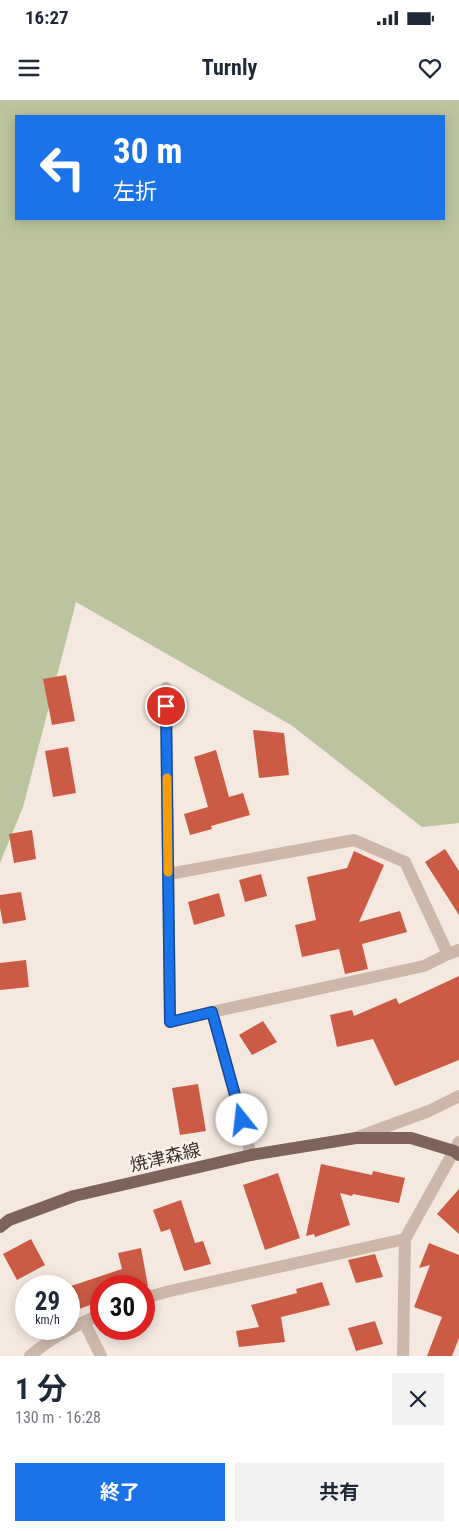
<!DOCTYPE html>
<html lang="ja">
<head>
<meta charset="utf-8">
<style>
	:root { --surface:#fff; --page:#f2f2f3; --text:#1f2937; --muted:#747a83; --accent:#1a73e8 }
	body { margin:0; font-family:"Roboto Condensed","Noto Sans JP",sans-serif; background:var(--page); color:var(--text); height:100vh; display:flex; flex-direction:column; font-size:19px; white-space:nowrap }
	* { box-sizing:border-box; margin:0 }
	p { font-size:16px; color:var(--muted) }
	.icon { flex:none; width:28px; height:28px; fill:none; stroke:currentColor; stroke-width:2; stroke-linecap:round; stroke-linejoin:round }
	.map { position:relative; height:1256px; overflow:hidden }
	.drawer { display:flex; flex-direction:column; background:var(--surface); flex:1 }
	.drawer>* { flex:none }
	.hud { position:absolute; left:15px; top:15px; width:430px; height:105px; border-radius:0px; box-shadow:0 2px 12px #0003; background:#1a73e8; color:#fff; overflow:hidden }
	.speed { position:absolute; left:15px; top:1175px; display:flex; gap:10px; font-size:25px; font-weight:700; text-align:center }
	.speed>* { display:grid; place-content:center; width:65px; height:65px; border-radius:50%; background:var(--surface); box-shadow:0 2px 12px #0003; line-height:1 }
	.speed small { font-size:12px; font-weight:400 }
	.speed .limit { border:8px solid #d22; background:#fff; color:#111 }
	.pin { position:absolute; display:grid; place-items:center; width:42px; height:42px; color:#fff; margin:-21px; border:2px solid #fff; border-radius:50%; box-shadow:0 1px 5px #0007 }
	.me { position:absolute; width:55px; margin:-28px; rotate:344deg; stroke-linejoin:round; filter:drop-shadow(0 0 4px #0008) }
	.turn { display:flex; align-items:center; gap:18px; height:105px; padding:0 15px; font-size:22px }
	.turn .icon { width:65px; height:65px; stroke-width:2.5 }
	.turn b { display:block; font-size:35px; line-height:42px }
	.round { display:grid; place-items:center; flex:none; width:52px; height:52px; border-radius:0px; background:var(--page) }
	.headline { display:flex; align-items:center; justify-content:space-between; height:85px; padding:0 15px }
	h1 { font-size:30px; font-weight:700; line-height:38px }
	.primary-button { display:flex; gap:10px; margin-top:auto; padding:10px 15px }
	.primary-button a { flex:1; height:58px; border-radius:0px; background:var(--accent); color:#fff; font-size:20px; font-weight:700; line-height:58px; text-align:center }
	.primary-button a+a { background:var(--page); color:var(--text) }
	.status { display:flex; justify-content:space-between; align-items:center; height:35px; padding:0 25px; background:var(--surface); direction:ltr }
	.status svg { height:14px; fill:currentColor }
	header { display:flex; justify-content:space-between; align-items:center; height:65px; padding:0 15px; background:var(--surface); font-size:22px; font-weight:700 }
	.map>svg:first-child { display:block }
	.green { fill:#bbc49e; fill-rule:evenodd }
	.building { fill:#cc5b45 }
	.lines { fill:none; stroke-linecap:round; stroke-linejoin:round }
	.minor { stroke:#cdb7aa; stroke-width:12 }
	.major { stroke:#7d635a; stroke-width:12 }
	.route-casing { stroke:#114b97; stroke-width:12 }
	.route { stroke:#1a73e8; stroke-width:9 }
	.slow { stroke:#f59e0b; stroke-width:9 }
	.labels { text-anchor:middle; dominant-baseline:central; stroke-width:5; stroke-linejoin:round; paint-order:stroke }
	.street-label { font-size:18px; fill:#3a2e2a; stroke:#fbf3ec }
</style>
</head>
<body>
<div class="status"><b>16:27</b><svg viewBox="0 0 49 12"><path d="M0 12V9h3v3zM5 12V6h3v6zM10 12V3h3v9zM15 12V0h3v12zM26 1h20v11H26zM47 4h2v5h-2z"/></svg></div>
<header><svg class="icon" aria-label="menu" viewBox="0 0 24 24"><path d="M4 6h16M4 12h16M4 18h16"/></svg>Turnly<svg class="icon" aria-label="heart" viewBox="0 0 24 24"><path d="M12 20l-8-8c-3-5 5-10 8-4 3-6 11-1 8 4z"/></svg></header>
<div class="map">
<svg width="459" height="1256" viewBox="0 0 459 1256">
	<rect width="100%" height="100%" fill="#f4e8df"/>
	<path class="green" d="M 0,0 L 459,0 L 459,723 L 422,727 L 291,625 L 76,502 L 23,707 L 0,763 ZM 16,16 L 444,16 L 444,119 L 16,119 Z"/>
	<g class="building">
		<path d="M 66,575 L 75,621 L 52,625 L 43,579 Z"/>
		<path d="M 253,630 L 284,633 L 289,675 L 259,678 Z"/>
		<path d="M 68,647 L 76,693 L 53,697 L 45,651 Z"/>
		<path d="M 216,650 L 229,697 L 243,693 L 250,715 L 211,726 L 212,729 L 190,735 L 184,714 L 208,707 L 194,657 Z"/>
		<path d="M 32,730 L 36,759 L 14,763 L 9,734 Z"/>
		<path d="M 445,749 L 459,771 L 459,815 L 425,762 Z"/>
		<path d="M 354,751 L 384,765 L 359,822 L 400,811 L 407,832 L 362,844 L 368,869 L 345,874 L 339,849 L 302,857 L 295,825 L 316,820 L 307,777 L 347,768 Z"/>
		<path d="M 261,774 L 267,796 L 245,802 L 239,780 Z"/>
		<path d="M 21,792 L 26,820 L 3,824 L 0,808 L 0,795 Z"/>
		<path d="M 219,793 L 225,816 L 194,825 L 188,802 Z"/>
		<path d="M 26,860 L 29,887 L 0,890 L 0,863 Z"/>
		<path d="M 459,876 L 459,960 L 395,986 L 373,939 L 337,947 L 330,915 L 352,910 L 354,916 L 396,898 L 399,904 Z"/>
		<path d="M 263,921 L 277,942 L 252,955 L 239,935 Z"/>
		<path d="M 198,984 L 206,1031 L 180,1035 L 172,988 Z"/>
		<path d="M 321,1064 L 372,1075 L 373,1071 L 405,1078 L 399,1103 L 353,1094 L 352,1096 L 340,1093 L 350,1125 L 315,1137 L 314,1134 L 306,1136 Z"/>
		<path d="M 278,1073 L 300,1138 L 265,1150 L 243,1085 Z"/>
		<path d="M 459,1089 L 459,1134 L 437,1114 Z"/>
		<path d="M 181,1100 L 195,1143 L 203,1141 L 211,1164 L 184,1171 L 170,1129 L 161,1132 L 153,1110 Z"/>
		<path d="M 31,1139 L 45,1165 L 17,1180 L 3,1154 Z"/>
		<path d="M 429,1143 L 459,1155 L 459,1238 L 452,1256 L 427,1256 L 442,1217 L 414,1207 L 430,1165 L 419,1168 Z"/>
		<path d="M 141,1148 L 148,1186 L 101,1186 L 101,1201 L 79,1209 L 71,1186 L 122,1169 L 118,1153 Z"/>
		<path d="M 375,1154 L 383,1177 L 356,1183 L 348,1160 Z"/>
		<path d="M 322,1182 L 330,1205 L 281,1217 L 285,1242 L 239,1247 L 236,1231 L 259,1227 L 251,1205 L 297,1193 L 296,1189 Z"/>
		<path d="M 375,1221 L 383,1244 L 356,1251 L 348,1228 Z"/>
	</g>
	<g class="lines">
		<g class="minor">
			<path d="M 166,588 L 170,922 L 212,912 L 424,866 L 448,854 L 459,850"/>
			<path d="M 169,774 L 354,740 L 405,762 L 448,854"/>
			<path d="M 212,912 L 251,1055"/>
			<path d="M 358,1037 L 429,1011 L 459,996"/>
			<path d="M 144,1198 L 170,1191 L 405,1139"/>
			<path d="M 84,1222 L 101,1256"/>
			<path d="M 30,1256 C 50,1238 77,1225 101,1214"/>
			<path d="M 403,1256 L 405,1139 L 459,1042"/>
		</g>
		<path class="major" d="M 0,1127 L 9,1120 L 74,1096 L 251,1055 L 356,1038 L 411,1038 L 454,1051 L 459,1055"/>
	</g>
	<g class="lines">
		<g class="route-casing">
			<path id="route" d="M 166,606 L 170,922 L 212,912 L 242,1020"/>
		</g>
		<use href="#route" class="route"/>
		<path class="slow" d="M 167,678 L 168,772"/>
	</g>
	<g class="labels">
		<g class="street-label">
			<text transform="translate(165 1057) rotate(-13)">焼津森線</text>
		</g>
	</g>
</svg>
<div class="speed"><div>29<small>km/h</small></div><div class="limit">30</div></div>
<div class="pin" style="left:166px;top:606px;background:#d93025"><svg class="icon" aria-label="arrive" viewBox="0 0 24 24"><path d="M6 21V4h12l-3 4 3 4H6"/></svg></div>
<svg class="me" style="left:242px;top:1020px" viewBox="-20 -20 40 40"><circle r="19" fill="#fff"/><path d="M0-13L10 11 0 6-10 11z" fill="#1a73e8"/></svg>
<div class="hud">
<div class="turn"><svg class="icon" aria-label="left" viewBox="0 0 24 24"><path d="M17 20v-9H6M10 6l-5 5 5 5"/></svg><div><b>30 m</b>左折</div></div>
</div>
</div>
<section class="drawer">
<div class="headline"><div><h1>1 分</h1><p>130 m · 16:28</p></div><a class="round"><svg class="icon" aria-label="close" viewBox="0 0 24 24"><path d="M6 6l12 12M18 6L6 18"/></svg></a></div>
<div class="primary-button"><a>終了</a><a>共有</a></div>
</section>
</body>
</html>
